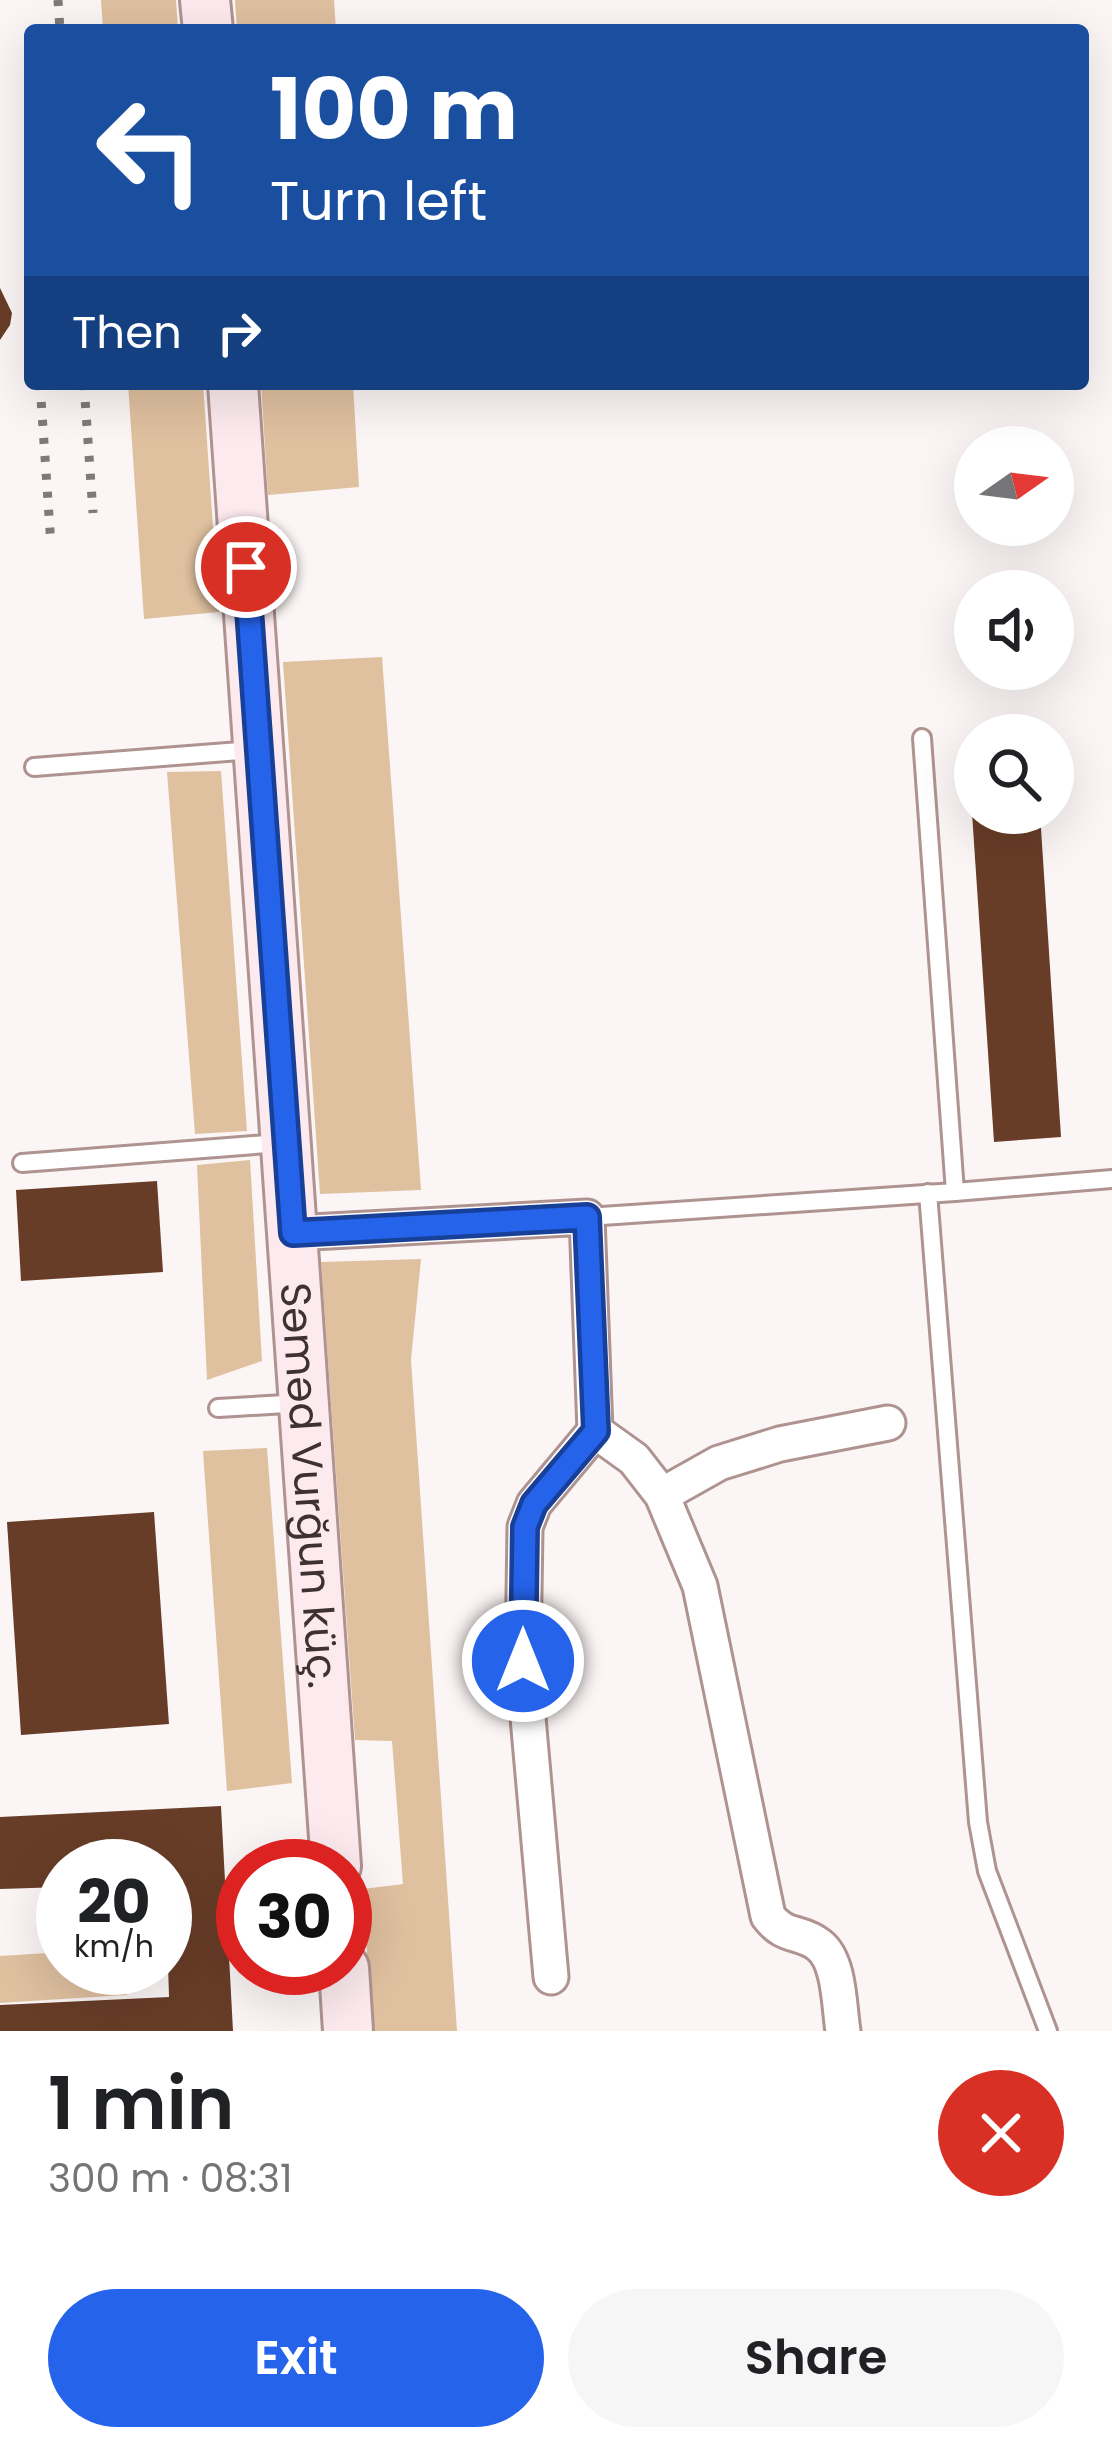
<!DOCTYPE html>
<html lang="en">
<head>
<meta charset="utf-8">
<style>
	:root { --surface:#fff; --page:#f6f6f6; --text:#202124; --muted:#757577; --accent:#2563eb }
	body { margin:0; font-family:Poppins,sans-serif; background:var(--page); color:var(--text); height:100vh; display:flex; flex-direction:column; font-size:45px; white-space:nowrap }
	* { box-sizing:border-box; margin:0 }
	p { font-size:39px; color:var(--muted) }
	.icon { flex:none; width:66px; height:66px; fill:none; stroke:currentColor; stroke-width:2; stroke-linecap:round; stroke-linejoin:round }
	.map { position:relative; height:2031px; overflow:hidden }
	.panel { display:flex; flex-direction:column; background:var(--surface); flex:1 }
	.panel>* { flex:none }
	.banner { position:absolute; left:24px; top:24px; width:1065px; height:366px; border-radius:12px; box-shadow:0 12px 48px #0002; background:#1a4fa0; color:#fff; overflow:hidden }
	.needle { width:78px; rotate:76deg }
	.controls { position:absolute; left:954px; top:426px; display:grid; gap:24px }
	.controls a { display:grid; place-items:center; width:120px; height:120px; border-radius:50%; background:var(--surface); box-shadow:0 12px 48px #0002; font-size:60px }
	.speed { position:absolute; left:36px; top:1839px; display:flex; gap:24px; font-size:60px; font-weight:700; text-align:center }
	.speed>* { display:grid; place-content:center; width:156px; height:156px; border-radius:50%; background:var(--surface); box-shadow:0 12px 48px #0002; line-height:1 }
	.speed small { font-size:30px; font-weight:400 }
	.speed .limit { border:18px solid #d22; background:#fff; color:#111 }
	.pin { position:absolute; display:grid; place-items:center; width:102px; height:102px; color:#fff; margin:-51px; border:6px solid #fff; border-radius:50%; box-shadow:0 3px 12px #0007 }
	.me { position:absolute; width:132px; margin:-66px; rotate:0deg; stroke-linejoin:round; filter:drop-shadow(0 0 9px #0008) }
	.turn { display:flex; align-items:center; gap:42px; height:252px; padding:0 48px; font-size:54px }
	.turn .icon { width:156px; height:156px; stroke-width:2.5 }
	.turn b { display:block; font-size:84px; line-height:102px }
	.then { display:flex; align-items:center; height:114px; padding:0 48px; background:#0003; gap:24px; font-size:45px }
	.round { display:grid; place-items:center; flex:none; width:126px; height:126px; border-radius:63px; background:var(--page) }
	.head { display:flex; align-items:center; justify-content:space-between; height:204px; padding:0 48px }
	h1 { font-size:72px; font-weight:600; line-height:90px }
	.action { display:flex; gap:24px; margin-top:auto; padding:24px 48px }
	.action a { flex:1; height:138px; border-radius:72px; background:var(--accent); color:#fff; font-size:48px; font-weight:600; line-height:138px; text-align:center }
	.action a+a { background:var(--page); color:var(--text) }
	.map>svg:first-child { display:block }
	.green { fill:#dfc09f }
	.building { fill:#683d27 }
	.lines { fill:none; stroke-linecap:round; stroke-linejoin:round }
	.lane-casing { stroke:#af9390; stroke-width:22 }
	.street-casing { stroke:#af9390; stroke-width:39 }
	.secondary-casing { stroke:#af9390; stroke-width:54 }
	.lane { stroke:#fff; stroke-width:16 }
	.street { stroke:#fff; stroke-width:33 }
	.secondary { stroke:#fceaee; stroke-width:48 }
	.rail { stroke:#827877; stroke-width:9; stroke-dasharray:6 12; stroke-linecap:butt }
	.route-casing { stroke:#184099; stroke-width:30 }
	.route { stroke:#2563eb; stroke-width:21 }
	.labels { text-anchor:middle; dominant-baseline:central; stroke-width:12; stroke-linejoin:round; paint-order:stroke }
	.street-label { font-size:42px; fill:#3d3230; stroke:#fcf5f5 }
</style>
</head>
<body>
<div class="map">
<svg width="1112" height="2031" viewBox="0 0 1112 2031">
	<rect width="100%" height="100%" fill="#fcf5f5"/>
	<g class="green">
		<path d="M 101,0 L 176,0 L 178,30 L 103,30 Z"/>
		<path d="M 235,0 L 334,0 L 336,30 L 237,30 Z"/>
		<path d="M 128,384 L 203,384 L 219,612 L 144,619 Z"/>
		<path d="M 261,384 L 353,384 L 359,487 L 268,495 Z"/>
		<path d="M 382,657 L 421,1190 L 320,1194 L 283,662 Z"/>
		<path d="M 221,771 L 247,1131 L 195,1134 L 167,772 Z"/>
		<path d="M 250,1160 L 262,1361 L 207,1380 L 197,1165 Z"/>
		<path d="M 421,1259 L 411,1360 L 457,2031 L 372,2031 L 363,1889 L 403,1884 L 392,1741 L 355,1740 L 321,1262 Z"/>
		<path d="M 267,1448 L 292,1783 L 227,1791 L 203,1451 Z"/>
		<path d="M 63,1952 L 63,1968 L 125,1968 L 127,1995 L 0,2003 L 0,1956 Z"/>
	</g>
	<g class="building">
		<path d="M 0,288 L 12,313 L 10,325 L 0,340 Z"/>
		<path d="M 968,747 L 975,747 L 975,799 L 972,799 Z"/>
		<path d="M 972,813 L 1040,813 L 1061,1137 L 994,1142 Z"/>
		<path d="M 157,1181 L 163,1272 L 21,1281 L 16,1190 Z"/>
		<path d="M 154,1512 L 169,1724 L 21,1735 L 7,1522 Z"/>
		<path d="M 221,1806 L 233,2031 L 0,2031 L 0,2005 L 169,1997 L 165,1866 L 63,1866 L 63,1887 L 0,1889 L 0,1817 Z"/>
	</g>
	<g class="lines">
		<g class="lane-casing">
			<g id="lane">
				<path d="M 34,767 L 253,750"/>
				<path d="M 22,1163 L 280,1143"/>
				<path d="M 955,1192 L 1112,1179"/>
				<path d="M 928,1193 L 978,1822 L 987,1871 L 1048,2031"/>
				<path d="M 587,1217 L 955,1192 L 922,738"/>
				<path d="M 218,1408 L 303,1403"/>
			</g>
		</g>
		<g class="street-casing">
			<g id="street">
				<path d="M 293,1233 L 587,1217 L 595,1431 L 634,1459 L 662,1495 L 700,1586 L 768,1916 C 785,1939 800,1930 819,1945 C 840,1961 839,2007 843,2031"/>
				<path d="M 662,1495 L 719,1463 L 780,1444 L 888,1423"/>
				<path d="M 551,1977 L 523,1661 L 525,1527 L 534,1504 L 595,1431"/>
			</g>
		</g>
		<g class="secondary-casing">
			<g id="secondary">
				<path d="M 205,0 L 208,30"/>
				<path id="s1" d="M 233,384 L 336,1866"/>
				<path d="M 344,1968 L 348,2031"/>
			</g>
		</g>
		<use href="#lane" class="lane"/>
		<use href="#street" class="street"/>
		<use href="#secondary" class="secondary"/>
		<g class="rail">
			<path d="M 58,0 L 60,30"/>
			<path d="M 30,209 L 30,233"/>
			<path d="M 40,384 L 51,545"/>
			<path d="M 84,384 L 93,513"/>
		</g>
	</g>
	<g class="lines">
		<g class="route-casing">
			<path id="route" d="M 246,567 L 293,1233 L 587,1217 L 596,1431 L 534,1504 L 525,1527 L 523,1661"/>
		</g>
		<use href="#route" class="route"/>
	</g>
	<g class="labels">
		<g class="street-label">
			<text stroke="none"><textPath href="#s1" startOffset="1104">Səməd Vurğun küç.</textPath></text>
		</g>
	</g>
</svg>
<div class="controls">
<a><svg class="needle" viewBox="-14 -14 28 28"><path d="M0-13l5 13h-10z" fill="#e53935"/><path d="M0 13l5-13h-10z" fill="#757577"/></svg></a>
<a><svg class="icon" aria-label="sound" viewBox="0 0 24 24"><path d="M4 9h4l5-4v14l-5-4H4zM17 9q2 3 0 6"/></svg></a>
<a><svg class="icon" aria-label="search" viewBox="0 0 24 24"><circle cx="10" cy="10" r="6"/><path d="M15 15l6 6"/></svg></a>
</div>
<div class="speed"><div>20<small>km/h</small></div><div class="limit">30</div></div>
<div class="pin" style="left:246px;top:567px;background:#d93025"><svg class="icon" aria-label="arrive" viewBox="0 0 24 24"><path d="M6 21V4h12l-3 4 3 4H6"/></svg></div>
<svg class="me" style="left:523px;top:1661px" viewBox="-20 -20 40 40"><circle r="17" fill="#2563eb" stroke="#fff" stroke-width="3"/><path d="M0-11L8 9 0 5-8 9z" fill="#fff"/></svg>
<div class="banner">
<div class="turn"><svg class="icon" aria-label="left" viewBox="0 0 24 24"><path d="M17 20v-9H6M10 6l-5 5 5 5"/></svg><div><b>100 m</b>Turn left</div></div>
<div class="then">Then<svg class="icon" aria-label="right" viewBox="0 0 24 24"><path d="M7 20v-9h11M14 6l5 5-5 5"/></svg></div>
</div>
</div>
<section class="panel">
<div class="head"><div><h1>1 min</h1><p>300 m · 08:31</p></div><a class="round" style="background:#d93025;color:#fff"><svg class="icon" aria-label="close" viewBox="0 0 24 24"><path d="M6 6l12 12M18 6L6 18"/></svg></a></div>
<div class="action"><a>Exit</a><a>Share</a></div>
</section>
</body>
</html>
